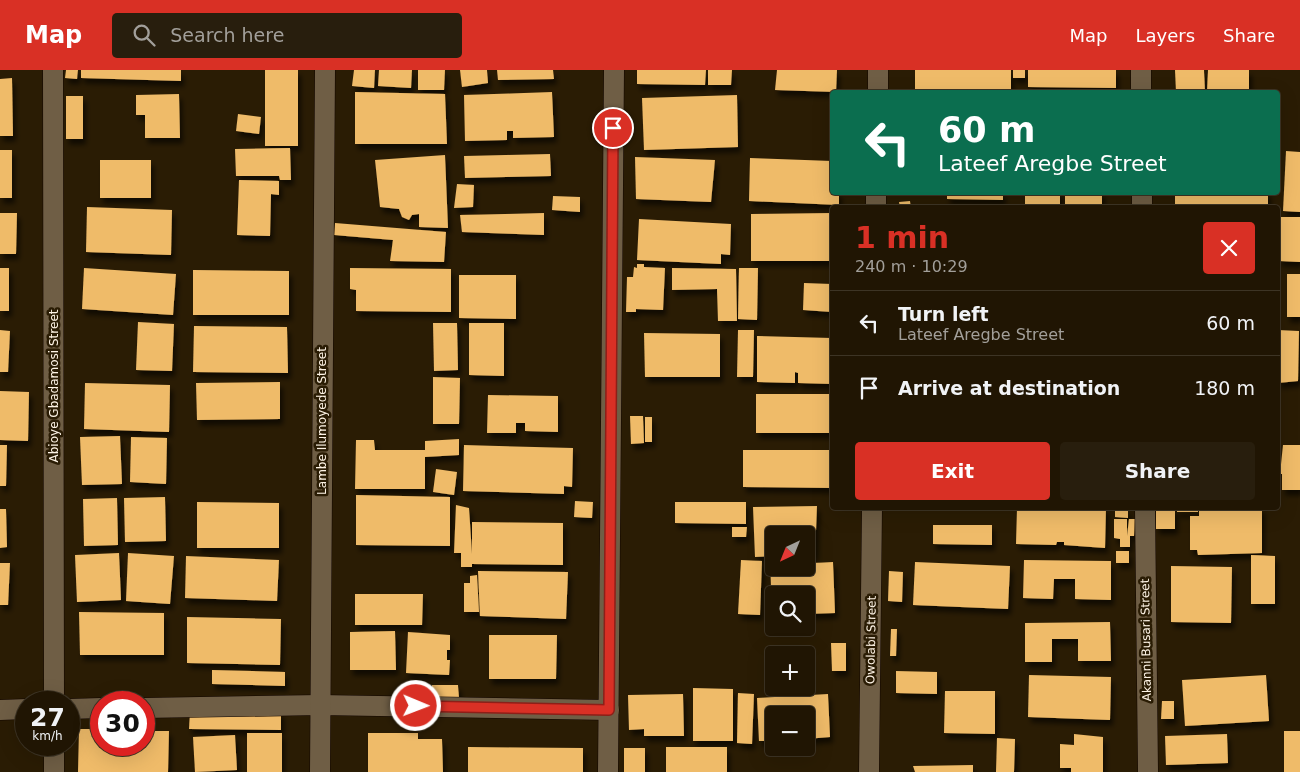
<!DOCTYPE html>
<html lang="en">
<head>
<meta charset="utf-8">
<style>
	:root { --surface:#201503; --page:#281e0d; --text:#f1f3f6; --muted:#a29f9a; --line:#3d3425; --accent:#d93025 }
	body { margin:0; font-family:"DejaVu Sans",sans-serif; background:var(--page); color:var(--text); height:100vh; display:flex; flex-direction:column; font-size:19px; white-space:nowrap }
	* { box-sizing:border-box; margin:0 }
	p { font-size:16px; color:var(--muted) }
	.icon { flex:none; width:28px; height:28px; fill:none; stroke:currentColor; stroke-width:2; stroke-linecap:round; stroke-linejoin:round }
	.map { position:relative; flex:1; overflow:hidden }
	.drawer { position:absolute; left:830px; top:135px; width:450px; height:305px; display:flex; flex-direction:column; background:var(--surface); border-radius:5px; box-shadow:0 5px 20px #0002,0 0 0 1px var(--line) }
	.drawer>* { flex:none }
	.hud { position:absolute; left:830px; top:20px; width:450px; height:105px; border-radius:5px; box-shadow:0 5px 20px #0002,0 0 0 1px var(--line); background:#0b6e4f; color:#fff; overflow:hidden }
	.needle { width:32px; rotate:223deg }
	.tools { position:absolute; left:765px; top:456px; display:grid; gap:10px }
	.tools a { display:grid; place-items:center; width:50px; height:50px; border-radius:5px; background:var(--surface); box-shadow:0 5px 20px #0002,0 0 0 1px var(--line); font-size:25px }
	.speed { position:absolute; left:15px; top:621px; display:flex; gap:10px; font-size:25px; font-weight:700; text-align:center }
	.speed>* { display:grid; place-content:center; width:65px; height:65px; border-radius:50%; background:var(--surface); box-shadow:0 5px 20px #0002,0 0 0 1px var(--line); line-height:1 }
	.speed small { font-size:12px; font-weight:400 }
	.speed .limit { border:8px solid #d22; background:#fff; color:#111 }
	.pin { position:absolute; display:grid; place-items:center; width:42px; height:42px; color:#fff; margin:-21px; border:2px solid #fff; border-radius:50%; box-shadow:0 1px 5px #0007 }
	.me { position:absolute; width:55px; margin:-28px; rotate:91deg; stroke-linejoin:round; filter:drop-shadow(0 0 4px #0008) }
	.turn { display:flex; align-items:center; gap:18px; height:105px; padding:0 25px; font-size:22px }
	.turn .icon { width:65px; height:65px; stroke-width:2.5 }
	.turn b { display:block; font-size:35px; line-height:42px }
	.round { display:grid; place-items:center; flex:none; width:52px; height:52px; border-radius:5px; background:var(--page) }
	.overview { display:flex; align-items:center; justify-content:space-between; height:85px; padding:0 25px }
	h1 { font-size:30px; font-weight:800; line-height:38px; color:var(--accent) }
	.action { display:flex; gap:10px; margin-top:auto; padding:10px 25px }
	.action a { flex:1; height:58px; border-radius:5px; background:var(--accent); color:#fff; font-size:20px; font-weight:800; line-height:58px; text-align:center }
	.action a+a { background:var(--page); color:var(--text) }
	ul { padding:0; list-style:none }
	li { display:flex; align-items:center; gap:15px; height:65px; padding:0 25px; border-top:1px solid var(--line) }
	li div { flex:1 }
	li b { display:block; font-size:19px }
	li em { font-style:normal }
	header { display:flex; align-items:center; gap:30px; box-sizing:border-box; height:70px; padding:0 25px; background:var(--accent); color:#fff }
	header strong { font-size:24px }
	nav { display:flex; gap:28px; margin-inline-start:auto; font-size:18px }
	.search { width:350px; height:45px; background:var(--page); display:flex; align-items:center; gap:12px; box-sizing:border-box; padding:0 18px; border-radius:5px; color:var(--muted); font-size:19px }
	.map>svg:first-child { display:block }
	.building { fill:#efbb69; filter:url(#shadow) }
	.lines { fill:none; stroke-linecap:round; stroke-linejoin:round }
	.street-casing { stroke:#120600; stroke-width:21 }
	.street { stroke:#6f5e45; stroke-width:20 }
	.route-casing { stroke:#8d1f18; stroke-width:12 }
	.route { stroke:#d93025; stroke-width:9 }
	.labels { text-anchor:middle; dominant-baseline:central; stroke-width:5; stroke-linejoin:round; paint-order:stroke }
	.street-label { font-size:12px; fill:#fdf3e5; stroke:#2a1c04 }
</style>
</head>
<body>
<header>
<strong>Map</strong>
<div class="search"><svg class="icon" aria-label="search" viewBox="0 0 24 24"><circle cx="10" cy="10" r="6"/><path d="M15 15l6 6"/></svg>Search here</div>
<nav><a>Map</a><a>Layers</a><a>Share</a></nav>
</header>
<div class="map">
<svg width="1300" height="702" viewBox="0 0 1300 702">
	<defs>
		<filter id="shadow"><feDropShadow dx="3" dy="5.5" stdDeviation="2.5" flood-color="#0009"/></filter>
	</defs>
	<rect width="100%" height="100%" fill="#2a1c04"/>
	<g class="building">
		<path d="M 66,0 L 78,0 L 77,9 L 65,8 Z"/>
		<path d="M 81,0 L 181,0 L 181,11 L 81,8 Z"/>
		<rect x="265" y="0" width="33" height="76"/>
		<path d="M 354,0 L 375,0 L 374,18 L 352,16 Z"/>
		<path d="M 379,0 L 412,0 L 411,18 L 378,16 Z"/>
		<path d="M 418,0 L 445,0 L 444,20 L 418,20 Z"/>
		<path d="M 460,0 L 487,0 L 488,13 L 462,17 Z"/>
		<path d="M 497,0 L 553,0 L 554,9 L 498,10 Z"/>
		<path d="M 637,0 L 706,0 L 705,15 L 637,14 Z"/>
		<path d="M 708,0 L 732,0 L 731,15 L 708,15 Z"/>
		<path d="M 777,0 L 837,0 L 836,22 L 775,20 Z"/>
		<rect x="915" y="0" width="96" height="20"/>
		<rect x="1013" y="0" width="12" height="8"/>
		<path d="M 1028,0 L 1116,0 L 1116,18 L 1028,17 Z"/>
		<path d="M 1175,0 L 1204,0 L 1205,22 L 1176,22 Z"/>
		<path d="M 1208,0 L 1249,0 L 1249,22 L 1207,22 Z"/>
		<path d="M 12,8 L 13,66 L 0,66 L 0,9 Z"/>
		<path d="M 355,22 L 445,24 L 447,74 L 355,74 Z"/>
		<path d="M 552,22 L 554,67 L 513,68 L 513,61 L 507,61 L 507,70 L 465,71 L 464,25 Z"/>
		<path d="M 179,24 L 180,68 L 145,68 L 145,45 L 136,45 L 136,25 Z"/>
		<path d="M 737,25 L 738,77 L 644,80 L 642,28 Z"/>
		<rect x="66" y="26" width="17" height="43"/>
		<path d="M 238,44 L 261,47 L 259,64 L 236,61 Z"/>
		<path d="M 290,78 L 291,110 L 280,110 L 279,106 L 236,106 L 235,79 Z"/>
		<rect x="0" y="80" width="12" height="48"/>
		<path d="M 1286,81 L 1300,82 L 1300,142 L 1283,141 Z"/>
		<path d="M 550,84 L 551,106 L 465,108 L 464,86 Z"/>
		<path d="M 445,85 L 448,158 L 419,157 L 419,144 L 412,145 L 409,150 L 402,147 L 399,139 L 380,137 L 375,90 Z"/>
		<path d="M 635,87 L 715,90 L 711,132 L 636,129 Z"/>
		<path d="M 750,88 L 832,91 L 832,122 L 839,122 L 839,135 L 749,131 Z"/>
		<rect x="100" y="90" width="51" height="38"/>
		<path d="M 239,110 L 279,111 L 279,125 L 271,124 L 270,166 L 237,165 Z"/>
		<path d="M 457,114 L 474,115 L 473,137 L 454,138 Z"/>
		<path d="M 947,122 L 1003,122 L 1003,130 L 947,129 Z"/>
		<rect x="1025" y="122" width="35" height="13"/>
		<path d="M 1065,122 L 1102,122 L 1102,136 L 1065,135 Z"/>
		<path d="M 1175,122 L 1268,122 L 1268,136 L 1175,135 Z"/>
		<path d="M 553,126 L 580,127 L 580,142 L 552,140 Z"/>
		<path d="M 910,131 L 911,138 L 900,138 L 899,132 Z"/>
		<path d="M 87,137 L 172,140 L 171,185 L 86,182 Z"/>
		<path d="M 0,143 L 17,143 L 16,184 L 0,184 Z"/>
		<path d="M 544,143 L 544,165 L 462,162 L 460,145 Z"/>
		<path d="M 832,143 L 832,191 L 751,191 L 751,144 Z"/>
		<path d="M 1279,147 L 1300,147 L 1300,192 L 1279,191 Z"/>
		<path d="M 639,149 L 731,154 L 730,185 L 721,184 L 721,194 L 637,190 Z"/>
		<path d="M 335,153 L 446,162 L 444,192 L 390,191 L 393,170 L 334,165 Z"/>
		<path d="M 637,194 L 644,194 L 644,197 L 665,198 L 663,240 L 636,239 L 636,242 L 626,242 L 627,207 L 633,207 L 634,197 L 637,198 Z"/>
		<rect x="0" y="198" width="9" height="43"/>
		<path d="M 84,198 L 176,204 L 173,245 L 82,239 Z"/>
		<path d="M 350,198 L 451,199 L 451,242 L 356,241 L 356,220 L 350,219 Z"/>
		<path d="M 672,198 L 736,199 L 737,251 L 718,251 L 717,219 L 672,220 Z"/>
		<path d="M 739,198 L 758,198 L 757,250 L 738,249 Z"/>
		<path d="M 193,200 L 289,201 L 289,245 L 193,245 Z"/>
		<rect x="1287" y="204" width="13" height="43"/>
		<path d="M 459,205 L 516,205 L 516,249 L 459,248 Z"/>
		<path d="M 804,213 L 832,214 L 832,242 L 803,240 Z"/>
		<path d="M 138,252 L 174,254 L 172,301 L 136,300 Z"/>
		<path d="M 433,253 L 457,253 L 458,300 L 434,301 Z"/>
		<path d="M 469,253 L 504,253 L 504,306 L 469,305 Z"/>
		<path d="M 194,256 L 287,257 L 288,303 L 193,302 Z"/>
		<path d="M 0,260 L 10,261 L 8,302 L 0,302 Z"/>
		<path d="M 738,260 L 754,260 L 753,307 L 737,307 Z"/>
		<path d="M 1278,260 L 1299,261 L 1298,311 L 1278,313 Z"/>
		<path d="M 644,263 L 720,264 L 720,307 L 645,307 Z"/>
		<path d="M 757,266 L 832,268 L 832,314 L 798,313 L 798,303 L 795,302 L 795,313 L 757,312 Z"/>
		<path d="M 433,307 L 460,308 L 459,354 L 433,354 Z"/>
		<path d="M 280,312 L 280,349 L 197,350 L 196,313 Z"/>
		<path d="M 85,313 L 170,315 L 169,362 L 84,359 Z"/>
		<path d="M 0,321 L 29,322 L 28,371 L 0,370 Z"/>
		<rect x="756" y="324" width="76" height="39"/>
		<path d="M 488,325 L 558,326 L 558,362 L 525,361 L 525,353 L 516,353 L 516,363 L 487,363 Z"/>
		<path d="M 630,346 L 643,346 L 644,373 L 631,374 Z"/>
		<rect x="645" y="347" width="7" height="25"/>
		<path d="M 120,366 L 122,414 L 82,415 L 80,367 Z"/>
		<path d="M 131,367 L 167,368 L 166,414 L 130,412 Z"/>
		<path d="M 459,369 L 459,385 L 425,387 L 425,419 L 355,419 L 356,370 L 374,370 L 375,380 L 425,380 L 425,371 Z"/>
		<path d="M 0,375 L 7,375 L 6,416 L 0,416 Z"/>
		<path d="M 464,375 L 573,378 L 572,417 L 564,416 L 564,424 L 463,421 Z"/>
		<path d="M 1283,375 L 1300,375 L 1300,420 L 1282,420 L 1282,404 L 1280,404 Z"/>
		<path d="M 743,380 L 832,380 L 832,418 L 743,417 Z"/>
		<path d="M 436,399 L 457,402 L 454,425 L 433,422 Z"/>
		<path d="M 356,425 L 450,427 L 450,476 L 356,475 Z"/>
		<path d="M 165,427 L 166,471 L 125,472 L 124,428 Z"/>
		<path d="M 117,428 L 118,475 L 84,476 L 83,429 Z"/>
		<path d="M 575,431 L 593,432 L 592,448 L 574,447 Z"/>
		<path d="M 197,432 L 279,433 L 279,478 L 197,478 Z"/>
		<path d="M 675,432 L 746,432 L 746,454 L 675,453 Z"/>
		<path d="M 456,435 L 469,438 L 472,484 L 472,452 L 563,453 L 563,495 L 472,494 L 472,497 L 461,497 L 461,483 L 454,483 Z"/>
		<path d="M 817,436 L 815,485 L 806,485 L 806,465 L 774,465 L 774,486 L 755,487 L 753,437 Z"/>
		<path d="M 1017,438 L 1106,438 L 1105,478 L 1064,475 L 1064,472 L 1057,472 L 1056,475 L 1016,474 Z"/>
		<rect x="1156" y="438" width="19" height="21"/>
		<rect x="1177" y="438" width="21" height="4"/>
		<path d="M 1199,438 L 1262,438 L 1262,483 L 1198,485 L 1197,480 L 1190,480 L 1190,446 L 1199,446 Z"/>
		<path d="M 0,439 L 6,439 L 7,477 L 0,478 Z"/>
		<path d="M 1115,439 L 1128,440 L 1128,448 L 1115,447 Z"/>
		<path d="M 1114,449 L 1127,449 L 1127,466 L 1129,449 L 1135,449 L 1134,466 L 1130,466 L 1130,477 L 1120,477 L 1120,469 L 1114,468 Z"/>
		<path d="M 933,455 L 992,455 L 992,475 L 933,474 Z"/>
		<path d="M 732,457 L 747,457 L 746,467 L 732,467 Z"/>
		<rect x="1116" y="481" width="13" height="12"/>
		<path d="M 119,483 L 121,530 L 77,532 L 75,485 Z"/>
		<path d="M 128,483 L 174,486 L 170,534 L 126,531 Z"/>
		<path d="M 1251,485 L 1275,486 L 1275,534 L 1251,534 Z"/>
		<path d="M 186,486 L 279,490 L 277,531 L 185,528 Z"/>
		<path d="M 806,487 L 814,487 L 814,493 L 833,492 L 835,543 L 806,544 L 806,525 L 774,525 L 774,545 L 772,545 L 770,488 L 774,488 L 774,498 L 806,498 Z"/>
		<path d="M 741,490 L 762,491 L 760,545 L 738,544 Z"/>
		<path d="M 1024,490 L 1111,491 L 1111,530 L 1075,529 L 1075,509 L 1054,509 L 1053,529 L 1023,528 Z"/>
		<path d="M 915,492 L 1010,496 L 1008,539 L 913,535 Z"/>
		<path d="M 0,493 L 10,493 L 8,535 L 0,535 Z"/>
		<path d="M 1171,496 L 1232,497 L 1231,553 L 1171,552 Z"/>
		<path d="M 478,501 L 568,502 L 566,549 L 480,546 Z"/>
		<path d="M 889,501 L 903,502 L 902,532 L 888,531 Z"/>
		<path d="M 477,505 L 479,542 L 464,542 L 464,513 L 470,513 L 470,506 Z"/>
		<path d="M 355,524 L 423,524 L 422,555 L 355,555 Z"/>
		<path d="M 79,542 L 164,543 L 164,585 L 80,585 Z"/>
		<path d="M 187,547 L 281,549 L 280,595 L 187,593 Z"/>
		<path d="M 1110,552 L 1111,591 L 1078,591 L 1078,569 L 1052,569 L 1052,592 L 1025,592 L 1025,553 Z"/>
		<path d="M 891,559 L 897,559 L 896,586 L 890,586 Z"/>
		<path d="M 395,561 L 396,600 L 350,600 L 350,562 Z"/>
		<path d="M 408,562 L 450,565 L 450,580 L 447,580 L 447,590 L 450,590 L 449,605 L 406,603 Z"/>
		<path d="M 489,565 L 557,565 L 556,609 L 489,609 Z"/>
		<path d="M 831,573 L 846,573 L 846,601 L 832,601 Z"/>
		<path d="M 212,600 L 285,602 L 285,616 L 212,614 Z"/>
		<path d="M 896,601 L 937,602 L 937,624 L 896,623 Z"/>
		<path d="M 1029,605 L 1111,607 L 1110,650 L 1028,647 Z"/>
		<path d="M 1266,605 L 1269,651 L 1185,656 L 1182,610 Z"/>
		<path d="M 432,615 L 458,615 L 459,628 L 432,628 Z"/>
		<path d="M 693,618 L 733,619 L 733,671 L 693,671 Z"/>
		<path d="M 945,621 L 995,621 L 995,664 L 944,663 Z"/>
		<path d="M 738,623 L 754,624 L 752,674 L 737,673 Z"/>
		<path d="M 683,624 L 684,666 L 644,666 L 644,659 L 629,660 L 628,625 Z"/>
		<path d="M 828,624 L 830,667 L 806,669 L 806,645 L 774,645 L 774,671 L 759,671 L 757,628 Z"/>
		<path d="M 1162,631 L 1174,631 L 1174,649 L 1161,649 Z"/>
		<path d="M 190,641 L 281,642 L 281,660 L 189,659 Z"/>
		<path d="M 79,659 L 101,659 L 101,675 L 144,675 L 144,661 L 169,661 L 168,702 L 78,702 Z"/>
		<rect x="1284" y="661" width="16" height="41"/>
		<rect x="247" y="663" width="35" height="39"/>
		<path d="M 368,663 L 418,663 L 418,669 L 442,669 L 443,702 L 368,702 Z"/>
		<path d="M 1074,664 L 1103,667 L 1103,702 L 1071,702 L 1071,698 L 1060,698 L 1060,674 L 1074,675 Z"/>
		<path d="M 1227,664 L 1228,693 L 1166,695 L 1165,666 Z"/>
		<path d="M 235,665 L 237,700 L 195,702 L 193,667 Z"/>
		<path d="M 997,668 L 1015,669 L 1014,702 L 996,702 Z"/>
		<path d="M 468,677 L 583,678 L 583,702 L 468,702 Z"/>
		<rect x="666" y="677" width="61" height="25"/>
		<rect x="624" y="678" width="21" height="24"/>
		<path d="M 973,695 L 973,702 L 915,702 L 913,696 Z"/>
	</g>
	<g class="lines">
		<g class="street-casing">
			<g id="street">
				<path d="M 53,0 L 54,632"/>
				<path d="M 1141,0 L 1141,22"/>
				<path d="M 878,22 L 878,0"/>
				<path d="M 1142,122 L 1142,138"/>
				<path d="M 876,138 L 876,122"/>
				<path d="M 1145,438 L 1148,702"/>
				<path d="M 144,638 L 320,635 L 609,640"/>
				<path d="M 69,639 L 101,638"/>
				<path d="M 0,640 L 26,639"/>
				<path d="M 54,702 L 54,675"/>
				<path d="M 320,702 L 325,0"/>
				<path d="M 608,702 L 614,0"/>
				<path d="M 869,702 L 872,438"/>
			</g>
		</g>
		<use href="#street" class="street"/>
	</g>
	<g class="lines">
		<g class="route-casing">
			<path id="route" d="M 416,636 L 609,640 L 613,58"/>
		</g>
		<use href="#route" class="route"/>
	</g>
	<g class="labels">
		<g class="street-label">
			<text transform="translate(54 316) rotate(-90)">Abioye Gbadamosi Street</text>
			<text transform="translate(322 351) rotate(-90)">Lambe Ilumoyede Street</text>
			<text transform="translate(871 570) rotate(-89)">Owolabi Street</text>
			<text transform="translate(1146 570) rotate(-91)">Akanni Busari Street</text>
		</g>
	</g>
</svg>
<div class="tools">
<a><svg class="needle" viewBox="-14 -14 28 28"><path d="M0-13l5 13h-10z" fill="#e53935"/><path d="M0 13l5-13h-10z" fill="#a29f9a"/></svg></a>
<a><svg class="icon" aria-label="search" viewBox="0 0 24 24"><circle cx="10" cy="10" r="6"/><path d="M15 15l6 6"/></svg></a>
<a>+</a>
<a>−</a>
</div>
<div class="speed"><div>27<small>km/h</small></div><div class="limit">30</div></div>
<div class="pin" style="left:613px;top:58px;background:#d93025"><svg class="icon" aria-label="arrive" viewBox="0 0 24 24"><path d="M6 21V4h12l-3 4 3 4H6"/></svg></div>
<svg class="me" style="left:416px;top:636px" viewBox="-20 -20 40 40"><circle r="17" fill="#d93025" stroke="#fff" stroke-width="3"/><path d="M0-11L8 9 0 5-8 9z" fill="#fff"/></svg>
<div class="hud">
<div class="turn"><svg class="icon" aria-label="left" viewBox="0 0 24 24"><path d="M17 20v-9H6M10 6l-5 5 5 5"/></svg><div><b>60 m</b>Lateef Aregbe Street</div></div>
</div>
<section class="drawer">
<div class="overview"><div><h1>1 min</h1><p>240 m · 10:29</p></div><a class="round" style="background:#d93025;color:#fff"><svg class="icon" aria-label="close" viewBox="0 0 24 24"><path d="M6 6l12 12M18 6L6 18"/></svg></a></div>
<ul>
<li><svg class="icon" aria-label="left" viewBox="0 0 24 24"><path d="M17 20v-9H6M10 6l-5 5 5 5"/></svg><div><b>Turn left</b><p>Lateef Aregbe Street</p></div><em>60 m</em></li>
<li><svg class="icon" aria-label="arrive" viewBox="0 0 24 24"><path d="M6 21V4h12l-3 4 3 4H6"/></svg><div><b>Arrive at destination</b></div><em>180 m</em></li>
</ul>
<div class="action"><a>Exit</a><a>Share</a></div>
</section>
</div>
</body>
</html>
